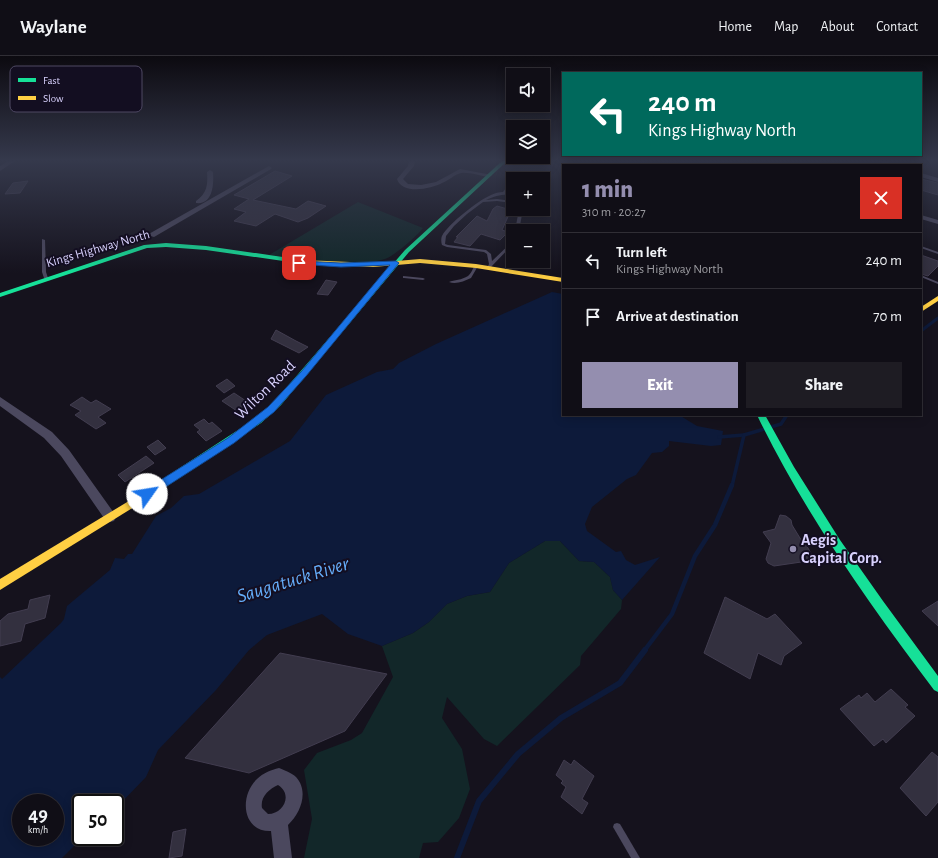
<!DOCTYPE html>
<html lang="en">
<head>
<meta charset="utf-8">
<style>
	:root { --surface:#100e16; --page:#1e1c23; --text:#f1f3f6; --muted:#9c9ca1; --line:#302e35; --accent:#948eaf }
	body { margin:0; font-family:"Alegreya Sans",sans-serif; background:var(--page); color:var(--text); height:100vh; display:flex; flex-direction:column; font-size:15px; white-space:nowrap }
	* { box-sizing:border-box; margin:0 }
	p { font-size:13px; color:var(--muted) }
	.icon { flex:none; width:22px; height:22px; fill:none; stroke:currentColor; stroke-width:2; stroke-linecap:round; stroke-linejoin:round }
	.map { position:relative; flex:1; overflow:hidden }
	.sheet { position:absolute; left:562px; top:108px; width:360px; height:252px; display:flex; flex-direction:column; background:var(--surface); border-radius:0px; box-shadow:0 2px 10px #0003,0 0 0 1px var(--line) }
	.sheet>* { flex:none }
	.guide { position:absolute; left:562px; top:16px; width:360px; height:84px; border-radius:0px; box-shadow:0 2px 10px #0003,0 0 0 1px var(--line); background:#00695c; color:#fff; overflow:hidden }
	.buttons { position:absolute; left:506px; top:12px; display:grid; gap:8px }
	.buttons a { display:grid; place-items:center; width:44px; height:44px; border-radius:0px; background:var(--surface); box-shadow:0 2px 10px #0003,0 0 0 1px var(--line); font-size:20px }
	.speed { position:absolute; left:12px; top:738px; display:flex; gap:8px; font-size:20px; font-weight:700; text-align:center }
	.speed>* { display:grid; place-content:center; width:52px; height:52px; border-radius:50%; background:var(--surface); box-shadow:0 2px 10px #0003,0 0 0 1px var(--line); line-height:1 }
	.speed small { font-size:10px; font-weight:400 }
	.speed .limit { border:2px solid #111; border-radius:6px; background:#fff; color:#111 }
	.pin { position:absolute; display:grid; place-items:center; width:34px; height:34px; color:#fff; margin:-17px; border-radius:8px; box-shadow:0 2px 6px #0006 }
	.me { position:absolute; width:44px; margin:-22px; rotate:58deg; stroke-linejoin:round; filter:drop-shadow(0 0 3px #0008) }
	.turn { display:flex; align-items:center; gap:14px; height:84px; padding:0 20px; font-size:18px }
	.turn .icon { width:52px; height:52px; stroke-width:2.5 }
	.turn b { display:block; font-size:28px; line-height:34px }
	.round { display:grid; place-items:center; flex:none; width:42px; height:42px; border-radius:0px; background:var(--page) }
	.summary { display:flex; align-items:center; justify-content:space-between; height:68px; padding:0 20px }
	h1 { font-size:24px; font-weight:800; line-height:30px; color:var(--accent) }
	.button { display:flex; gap:8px; margin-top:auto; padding:8px 20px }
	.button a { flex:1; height:46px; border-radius:0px; background:var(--accent); color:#fff; font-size:16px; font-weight:800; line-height:46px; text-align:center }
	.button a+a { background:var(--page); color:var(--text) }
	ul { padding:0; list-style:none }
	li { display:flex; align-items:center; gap:12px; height:56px; padding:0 20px; border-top:1px solid var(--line) }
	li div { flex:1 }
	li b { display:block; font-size:15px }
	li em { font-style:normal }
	header { display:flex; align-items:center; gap:24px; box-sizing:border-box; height:56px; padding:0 20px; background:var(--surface); border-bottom:1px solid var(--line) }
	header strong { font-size:19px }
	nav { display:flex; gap:22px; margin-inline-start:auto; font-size:14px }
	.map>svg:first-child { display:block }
	.green { fill:#122729 }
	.water { fill:#0d1a3a; fill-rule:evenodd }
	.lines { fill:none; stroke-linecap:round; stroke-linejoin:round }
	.stream-far3 { stroke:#0d1a3a; stroke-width:3 }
	.stream-far2 { stroke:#0d1a3a; stroke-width:3.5 }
	.stream-far1 { stroke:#0d1a3a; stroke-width:4.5 }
	.stream { stroke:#0d1a3a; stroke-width:6 }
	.building { fill:#33303f; stroke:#423d50 }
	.lane { fill:#4b485e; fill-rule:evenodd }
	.street { fill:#4b485e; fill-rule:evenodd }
	.fast { fill:#16e098; fill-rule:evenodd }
	.slow { fill:#ffcf43; fill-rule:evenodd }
	.route { fill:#1a73e8; stroke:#114b97 }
	.poi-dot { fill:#948eaf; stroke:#130e21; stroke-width:1.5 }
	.labels { text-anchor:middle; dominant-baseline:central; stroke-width:4; stroke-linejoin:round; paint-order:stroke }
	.far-street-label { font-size:13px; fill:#d8d1fd; stroke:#130e21 }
	.street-label { font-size:16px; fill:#d8d1fd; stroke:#130e21 }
	.poi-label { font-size:16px; font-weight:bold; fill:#d8d1fd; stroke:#130e21; text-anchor:start }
	.near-water-label { font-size:20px; font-style:italic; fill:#64abf7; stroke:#130e21 }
	.key { fill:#130e21; stroke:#4e4863; stroke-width:1 }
	.key-label { font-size:11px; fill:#d8d1fd }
</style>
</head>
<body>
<header>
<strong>Waylane</strong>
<nav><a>Home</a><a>Map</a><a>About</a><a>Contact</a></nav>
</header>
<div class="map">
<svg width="938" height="802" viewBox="0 0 938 802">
	<rect width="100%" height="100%" fill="#15121d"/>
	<g class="green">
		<path d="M 358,146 L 423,172 C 417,180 394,200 385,203 C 356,212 300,203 269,199 Z"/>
		<path d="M 545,485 L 560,485 L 579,505 L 594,506 L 610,521 L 613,534 L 622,544 L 621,553 L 581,600 L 580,609 L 497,690 L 484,683 L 447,641 L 442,662 L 462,693 L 470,733 L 459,762 L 438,786 L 423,787 L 419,802 L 304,802 L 312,763 L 304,714 L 317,697 L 351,684 L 362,677 L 393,621 L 382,590 L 413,577 L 429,566 L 447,548 L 467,540 L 490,536 L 509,507 Z"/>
	</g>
	<g class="water">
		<path d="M 601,105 L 647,105 L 644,109 L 599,109 Z"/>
		<path d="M 662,105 L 733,105 L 724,107 L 725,109 L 674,109 Z"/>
		<path d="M 552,236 L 563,238 L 563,359 L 679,359 L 697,370 L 723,375 L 721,389 L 711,390 L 669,385 L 669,390 L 662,396 L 652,397 L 636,419 L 627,423 L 592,451 L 585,468 L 587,475 L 616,496 L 621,495 L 626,504 L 635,509 L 660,501 L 622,544 L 613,534 L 610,521 L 594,506 L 579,505 L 560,485 L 545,485 L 509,507 L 490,536 L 467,540 L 447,548 L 429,566 L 413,577 L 382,590 L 348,578 L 322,558 L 267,579 L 249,594 L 216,634 L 158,694 L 146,721 L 119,749 L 115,752 L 115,747 L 81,747 L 81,781 L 83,781 L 62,802 L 0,802 L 0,621 L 2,623 L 61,567 L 64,563 L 67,550 L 110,514 L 115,502 L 124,503 L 128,498 L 132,498 L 156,460 L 171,452 L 184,440 L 199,438 L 290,385 L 326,339 L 377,316 L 393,313 L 399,307 L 436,288 ZM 21,747 L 55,747 L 55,781 L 21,781 Z"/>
	</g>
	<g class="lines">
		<path class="stream-far3" d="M 921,275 L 938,262"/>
		<g class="stream-far2">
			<path d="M 719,381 L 744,379"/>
			<path d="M 732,430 L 744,379 L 781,368 L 787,359"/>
		</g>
		<path class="stream-far1" d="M 644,595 L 672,558 L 695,500 L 715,469 L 732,429"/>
		<path class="stream" d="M 457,802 L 479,745 L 518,698 L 561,662 L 620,627 L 645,594"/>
	</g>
	<g class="building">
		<path d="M 275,115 L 292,120 L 253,144 L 296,153 L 308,145 L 326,150 L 308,162 L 298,166 L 275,158 L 256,170 L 234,165 L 246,156 L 234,153 L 249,143 L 234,139 Z"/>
		<path d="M 921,123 L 938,127 L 938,139 L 921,134 Z"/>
		<path d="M 28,125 L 20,137 L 5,138 L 13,127 Z"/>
		<path d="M 497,150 L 511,154 L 502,174 L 508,176 L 500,184 L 481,178 L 470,190 L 454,186 L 458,181 L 456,181 L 477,160 L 487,165 L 493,153 Z"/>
		<path d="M 921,199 L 938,205 L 938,210 L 928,220 L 921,218 Z"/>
		<path d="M 326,224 L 337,226 L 328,239 L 317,238 Z"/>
		<path d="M 276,274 L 296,285 L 308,291 L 299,297 L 271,283 Z"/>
		<path d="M 227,323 L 235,330 L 224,337 L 216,330 Z"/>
		<path d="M 234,337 L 252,349 L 240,357 L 222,345 Z"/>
		<path d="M 82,341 L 91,347 L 96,344 L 111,353 L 98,361 L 106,367 L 96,373 L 75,359 L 81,355 L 70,349 Z"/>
		<path d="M 204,363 L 209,368 L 212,366 L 222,375 L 206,385 L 197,376 L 200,374 L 194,369 Z"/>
		<path d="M 158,384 L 166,392 L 155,399 L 147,391 Z"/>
		<path d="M 146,400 L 154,407 L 125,426 L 118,419 Z"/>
		<path d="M 780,459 L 786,460 L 791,464 L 792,469 L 803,487 L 805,487 L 815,504 L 774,510 L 768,507 L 766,503 L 771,487 L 763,476 L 775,473 Z"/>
		<path d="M 50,539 L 45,562 L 25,568 L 21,585 L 0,590 L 0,565 L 8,558 L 28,553 L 30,544 Z"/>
		<path d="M 725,541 L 767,563 L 775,558 L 802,587 L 784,600 L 781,609 L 758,597 L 750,623 L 704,597 Z"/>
		<path d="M 938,545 L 938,570 L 922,555 Z"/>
		<path d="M 280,597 L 387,618 L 345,675 L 249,717 L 185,702 Z"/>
		<path d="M 891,633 L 908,649 L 905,651 L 915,660 L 886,687 L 883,683 L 874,690 L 840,653 L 859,639 L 861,642 L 867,637 L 875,646 Z"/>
		<path d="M 932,696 L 938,701 L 938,746 L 926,760 L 900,732 Z"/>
		<path d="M 564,704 L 571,709 L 574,704 L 594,720 L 582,743 L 588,747 L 582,758 L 561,741 L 566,731 L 561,727 L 563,725 L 556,719 Z"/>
		<path d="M 186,773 L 182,800 L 169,802 L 173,776 Z"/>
	</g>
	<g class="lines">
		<g class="lane">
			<path d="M 518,117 L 535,119 L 537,120 L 536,123 L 532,123 L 533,121 L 520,119 L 517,123 L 513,123 Z"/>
			<path d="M 512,124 L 513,124 L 513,127 L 506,136 L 513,137 L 513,139 C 503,138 496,139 486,144 L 497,143 L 513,145 L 513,147 L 497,145 L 483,146 L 467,158 L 454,170 L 446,180 L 445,188 L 448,189 L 486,194 L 491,198 L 492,205 L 513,185 L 513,188 L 491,211 L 488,210 L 489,208 L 487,198 L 484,196 L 447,191 L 442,189 C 441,186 441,182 442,180 C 448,168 479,144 491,139 C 495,137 499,136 503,136 Z"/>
			<path d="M 519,153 L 523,153 L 519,175 L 515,175 Z"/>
			<path d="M 42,183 L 45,184 L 46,216 L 48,222 L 46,223 L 44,222 L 42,216 Z"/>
			<path d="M 921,190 L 938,196 L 938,198 L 921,192 Z"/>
			<path d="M 475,209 L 478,210 L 471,222 C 464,225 456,229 449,226 C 454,224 462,224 468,220 C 471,218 473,212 475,209 Z"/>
			<path d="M 921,219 L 938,226 L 938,228 L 921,221 Z"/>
			<path d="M 403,220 L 423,222 L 425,223 L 423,224 L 404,222 L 403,222 Z"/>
			<path d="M 617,767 L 620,768 L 640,802 L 631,802 L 613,771 L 614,768 Z"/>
		</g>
		<g class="street">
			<path d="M 8,105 L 15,105 L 0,115 L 0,110 Z"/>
			<path d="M 409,105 L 415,105 L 414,110 L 403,123 L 408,128 L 421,129 L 436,126 L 460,113 L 492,119 L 489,121 C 481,120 469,116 461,117 C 455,118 448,125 442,127 C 431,133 402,139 397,123 L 408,110 Z"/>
			<path d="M 879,105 L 887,105 L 893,109 L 885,109 Z"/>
			<path d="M 269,110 L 272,112 L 271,113 L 154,181 L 147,179 Z"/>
			<path d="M 210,114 L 213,116 C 214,128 213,149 196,147 L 196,145 C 207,137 208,129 207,116 Z"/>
			<path d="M 921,117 L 938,122 L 938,126 L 921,121 Z"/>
			<path d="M 921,159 L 938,164 L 938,168 L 921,163 Z"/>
			<path d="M 0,341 L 52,376 L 69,394 L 114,457 L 116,461 L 114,465 L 110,466 L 106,465 L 61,400 L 44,382 L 0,350 Z"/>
			<path d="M 279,712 C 284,714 292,717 296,721 C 309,735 301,757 288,769 L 292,802 L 274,802 L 271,775 C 242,776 239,740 257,723 C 263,717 271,714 279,712 ZM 278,729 C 293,738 284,758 268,758 L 262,752 C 260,741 269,733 278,729 Z"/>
		</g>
		<g class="fast">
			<path d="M 502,105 L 507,105 L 409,196 L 281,349 L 261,367 L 155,438 L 152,439 L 149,438 L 147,435 L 149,432 L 255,363 L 275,345 L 405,194 Z"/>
			<path d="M 166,187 L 206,190 L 304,204 L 307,206 L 304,208 L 206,194 L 166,191 L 147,192 L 0,241 L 0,237 L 144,189 Z"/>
			<path d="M 757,359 L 765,359 L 794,411 L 840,484 L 883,545 L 938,620 L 938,636 L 934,634 C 870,549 803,455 757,359 Z"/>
		</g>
		<g class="slow">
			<path d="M 420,203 L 476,208 L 563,222 L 563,226 L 476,212 L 420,207 L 373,211 L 304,208 L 301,206 L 304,204 L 373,207 Z"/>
			<path d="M 938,240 L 938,245 L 921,256 L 921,251 Z"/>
			<path d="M 152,431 L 155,432 L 157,435 L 155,438 L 0,534 L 0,523 Z"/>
		</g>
	</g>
	<linearGradient id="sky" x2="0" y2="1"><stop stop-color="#0c0a10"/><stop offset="0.48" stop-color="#35394c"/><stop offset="1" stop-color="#35394c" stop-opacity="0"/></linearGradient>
	<rect width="938" height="217" fill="url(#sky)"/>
	<path class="route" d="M 299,205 L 341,207 L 396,205 L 399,207 L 306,320 L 274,356 L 234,387 L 150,441 L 143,441 L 142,438 L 143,435 L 228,382 L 268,351 L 301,316 L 390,209 L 341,211 L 297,208 L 296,207 Z"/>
	<circle class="poi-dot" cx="793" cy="493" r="4"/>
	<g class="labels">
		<g class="far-street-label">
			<text transform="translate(98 193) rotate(-16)">Kings Highway North</text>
		</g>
		<g class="street-label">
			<text transform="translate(265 334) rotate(-44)">Wilton Road</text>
		</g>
		<g class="poi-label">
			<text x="801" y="484">Aegis<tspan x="801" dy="18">Capital Corp.</tspan></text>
		</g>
		<g class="near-water-label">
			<text transform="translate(293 524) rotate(-17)">Saugatuck River</text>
		</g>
	</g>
	<rect x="10" y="10" width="132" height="46" rx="6" class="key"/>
	<rect x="18" y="22" width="18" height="4" fill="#16e098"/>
	<rect x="18" y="40" width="18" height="4" fill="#ffcf43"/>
	<g class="key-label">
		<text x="43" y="28">Fast</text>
		<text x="43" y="46">Slow</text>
	</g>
</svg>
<div class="buttons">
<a><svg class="icon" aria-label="sound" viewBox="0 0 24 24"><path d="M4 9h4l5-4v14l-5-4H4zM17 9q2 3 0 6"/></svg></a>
<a><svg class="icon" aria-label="layers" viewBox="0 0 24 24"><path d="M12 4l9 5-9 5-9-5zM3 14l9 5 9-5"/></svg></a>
<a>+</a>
<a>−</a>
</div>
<div class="speed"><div>49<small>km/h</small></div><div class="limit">50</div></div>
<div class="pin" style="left:299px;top:207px;background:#d93025"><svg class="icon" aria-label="arrive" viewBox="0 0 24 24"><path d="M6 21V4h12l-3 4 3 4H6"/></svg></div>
<svg class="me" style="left:147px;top:438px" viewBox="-20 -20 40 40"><circle r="19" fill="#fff"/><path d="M0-13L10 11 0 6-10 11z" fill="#1a73e8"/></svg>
<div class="guide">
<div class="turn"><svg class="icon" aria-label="left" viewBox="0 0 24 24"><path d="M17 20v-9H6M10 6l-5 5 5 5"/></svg><div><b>240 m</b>Kings Highway North</div></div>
</div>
<section class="sheet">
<div class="summary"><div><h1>1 min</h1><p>310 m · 20:27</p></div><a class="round" style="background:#d93025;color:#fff"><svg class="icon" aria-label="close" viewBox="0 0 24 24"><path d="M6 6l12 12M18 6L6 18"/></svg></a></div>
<ul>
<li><svg class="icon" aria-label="left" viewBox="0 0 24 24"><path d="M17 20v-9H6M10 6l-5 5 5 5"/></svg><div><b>Turn left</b><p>Kings Highway North</p></div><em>240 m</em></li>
<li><svg class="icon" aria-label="arrive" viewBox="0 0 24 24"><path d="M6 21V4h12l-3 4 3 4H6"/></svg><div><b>Arrive at destination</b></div><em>70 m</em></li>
</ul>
<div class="button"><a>Exit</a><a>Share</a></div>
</section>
</div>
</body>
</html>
